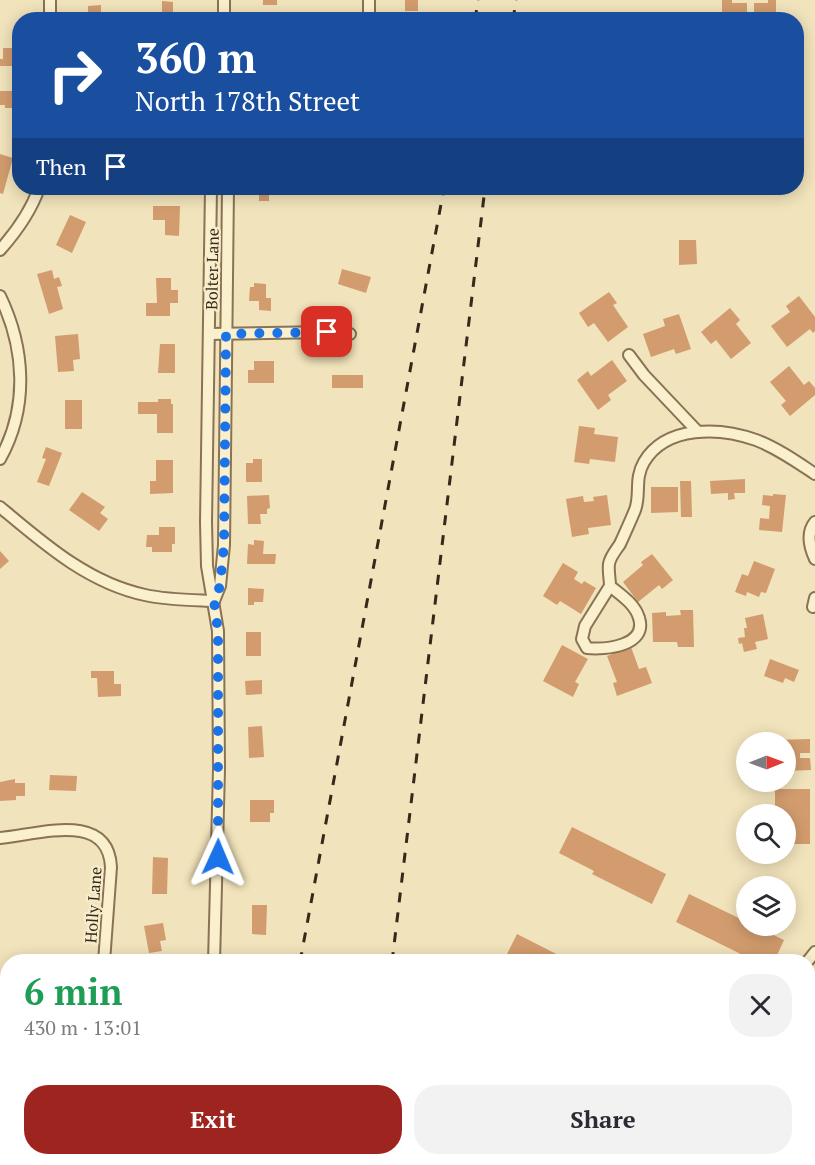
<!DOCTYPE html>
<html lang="en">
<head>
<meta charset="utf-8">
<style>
	:root { --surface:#fff; --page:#f2f2f3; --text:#2b2b33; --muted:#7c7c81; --accent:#9d241f }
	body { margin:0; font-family:"PT Serif",serif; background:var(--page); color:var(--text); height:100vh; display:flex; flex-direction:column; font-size:22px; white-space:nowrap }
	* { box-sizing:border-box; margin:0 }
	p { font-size:20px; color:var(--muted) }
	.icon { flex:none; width:33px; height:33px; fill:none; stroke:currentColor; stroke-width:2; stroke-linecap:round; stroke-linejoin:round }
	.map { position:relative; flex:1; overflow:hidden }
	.sheet { position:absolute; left:0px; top:954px; width:816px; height:212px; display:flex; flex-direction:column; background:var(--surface); border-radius:24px 24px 0 0; box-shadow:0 3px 15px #0003 }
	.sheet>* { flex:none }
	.top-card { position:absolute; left:12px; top:12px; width:792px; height:183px; border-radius:24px; box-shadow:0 3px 15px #0003; background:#1a4fa0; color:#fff; overflow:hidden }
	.needle { width:39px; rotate:89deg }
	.tools { position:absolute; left:736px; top:732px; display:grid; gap:12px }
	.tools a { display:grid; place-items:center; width:60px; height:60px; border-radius:50%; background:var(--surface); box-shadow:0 3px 15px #0003; font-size:30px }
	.pin { position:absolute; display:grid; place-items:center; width:51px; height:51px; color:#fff; margin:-26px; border-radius:12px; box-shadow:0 3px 9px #0006 }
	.me { position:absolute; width:66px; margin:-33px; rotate:1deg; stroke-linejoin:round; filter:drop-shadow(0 0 4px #0008) }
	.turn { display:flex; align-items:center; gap:21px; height:126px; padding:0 24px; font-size:27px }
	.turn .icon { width:78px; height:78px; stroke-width:2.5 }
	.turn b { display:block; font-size:42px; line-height:51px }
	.then { display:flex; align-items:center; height:57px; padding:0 24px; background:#0003; gap:12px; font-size:22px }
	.round { display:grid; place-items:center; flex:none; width:63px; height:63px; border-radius:24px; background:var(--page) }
	.headline { display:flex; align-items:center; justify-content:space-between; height:102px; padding:0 24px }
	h1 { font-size:36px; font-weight:700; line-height:45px; color:#1e9e55 }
	.primary-button { display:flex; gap:12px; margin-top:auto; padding:12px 24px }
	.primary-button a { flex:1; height:69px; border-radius:24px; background:var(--accent); color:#fff; font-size:24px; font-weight:700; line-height:69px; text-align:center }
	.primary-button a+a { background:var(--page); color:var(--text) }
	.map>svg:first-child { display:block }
	.building { fill:#d29c6e }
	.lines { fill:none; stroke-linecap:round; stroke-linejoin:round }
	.minor-casing { stroke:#897354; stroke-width:14 }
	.minor { stroke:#fbf0ce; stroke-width:10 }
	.rail { stroke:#37291a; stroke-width:3; stroke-dasharray:10 10; stroke-linecap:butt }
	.route { stroke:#1a73e8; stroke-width:10; stroke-dasharray:0 18 }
	.labels { text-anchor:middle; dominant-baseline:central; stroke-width:4.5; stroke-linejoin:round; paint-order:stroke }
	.street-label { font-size:16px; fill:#37291a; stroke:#f8edcb }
</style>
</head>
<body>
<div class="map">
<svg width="815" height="1165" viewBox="0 0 815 1165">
	<rect width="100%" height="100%" fill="#f1e3bb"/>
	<g class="building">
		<rect x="263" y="0" width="14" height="5"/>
		<rect x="405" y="0" width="13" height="11"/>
		<path d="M 722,0 L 732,0 L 732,3 L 747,3 L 747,13 L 754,13 L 754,3 L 768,3 L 768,0 L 776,0 L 776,20 L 722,20 Z"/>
		<path d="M 162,1 L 173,2 L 173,13 L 162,13 Z"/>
		<path d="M 101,5 L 101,20 L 88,20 L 88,6 Z"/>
		<path d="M 3,48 L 15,48 L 15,66 L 0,66 L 0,59 L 3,59 Z"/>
		<path d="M 0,91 L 16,91 L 16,108 L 5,108 L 5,105 L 0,105 Z"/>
		<path d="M 0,154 L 13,158 L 3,194 L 0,193 Z"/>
		<rect x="259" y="193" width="10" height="8"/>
		<path d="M 153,206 L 180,206 L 179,236 L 165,235 L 165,220 L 153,220 Z"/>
		<path d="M 70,215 L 86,222 L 72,253 L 56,245 Z"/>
		<path d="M 679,240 L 696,240 L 697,264 L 679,265 Z"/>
		<path d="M 342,269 L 371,277 L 366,293 L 338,284 Z"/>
		<path d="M 52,270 L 54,279 L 59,277 L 62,286 L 57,287 L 63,309 L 49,314 L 37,274 Z"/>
		<path d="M 156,278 L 171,278 L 171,290 L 178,290 L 178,303 L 170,303 L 170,316 L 146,316 L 146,303 L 157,303 Z"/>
		<path d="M 254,283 L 266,284 L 266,298 L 271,298 L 271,311 L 259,310 L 259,301 L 249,301 L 250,287 L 254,287 Z"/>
		<path d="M 609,292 L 617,303 L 613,305 L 628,327 L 608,342 L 594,323 L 588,327 L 579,313 Z"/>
		<path d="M 799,296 L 815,317 L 815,331 L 813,333 L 810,329 L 787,347 L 771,326 L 790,312 L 786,306 Z"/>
		<path d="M 730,308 L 740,320 L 736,324 L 751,343 L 731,359 L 716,340 L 711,344 L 701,332 Z"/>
		<path d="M 679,314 L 691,349 L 676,354 L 674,349 L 651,357 L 643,334 L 665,326 L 663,319 Z"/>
		<path d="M 78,334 L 80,359 L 73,360 L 74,371 L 58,372 L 55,336 Z"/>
		<path d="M 160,344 L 175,344 L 175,373 L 158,373 Z"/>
		<path d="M 612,360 L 627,381 L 608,395 L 611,400 L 598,410 L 577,380 L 588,371 L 591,376 Z"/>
		<path d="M 254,361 L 274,361 L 274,383 L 248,383 L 248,370 L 254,370 Z"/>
		<path d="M 789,366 L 804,385 L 809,381 L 815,388 L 815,395 L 790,416 L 781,405 L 786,401 L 770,382 Z"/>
		<rect x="332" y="375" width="31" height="13"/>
		<path d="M 158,399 L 171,399 L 171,404 L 173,404 L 173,433 L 157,433 L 157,414 L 138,414 L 138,402 L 158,402 Z"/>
		<rect x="65" y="400" width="17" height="29"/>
		<path d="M 579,426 L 595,428 L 594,434 L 618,437 L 615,462 L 590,459 L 589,464 L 574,462 Z"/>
		<path d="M 46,447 L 62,453 L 49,486 L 37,482 L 46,459 L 42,458 Z"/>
		<path d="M 253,459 L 262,459 L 262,482 L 246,482 L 246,463 L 253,463 Z"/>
		<path d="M 156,460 L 173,460 L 173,493 L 150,494 L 150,481 L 156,481 Z"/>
		<path d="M 745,479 L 745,493 L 734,493 L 735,499 L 728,500 L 728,493 L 711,494 L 710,481 Z"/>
		<path d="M 680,481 L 691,481 L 692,517 L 681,517 Z"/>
		<path d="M 651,487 L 678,487 L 678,512 L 651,513 Z"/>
		<path d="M 82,492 L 105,507 L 100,513 L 108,519 L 99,531 L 69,510 Z"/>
		<path d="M 773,494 L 786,495 L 782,532 L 759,530 L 760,518 L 769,519 L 770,506 L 762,505 L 763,495 L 773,496 Z"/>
		<path d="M 269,495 L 270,508 L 267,509 L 267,514 L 260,514 L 261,524 L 248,524 L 247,496 Z"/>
		<path d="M 607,495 L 611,525 L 588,528 L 589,534 L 572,537 L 566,499 L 583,496 L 584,502 L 594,501 L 593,497 Z"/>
		<path d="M 159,527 L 175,527 L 175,544 L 172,544 L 172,552 L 152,552 L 152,547 L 146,547 L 147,535 L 159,535 Z"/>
		<path d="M 254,540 L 264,541 L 263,554 L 276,554 L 275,564 L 247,564 L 248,544 L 254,545 Z"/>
		<path d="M 0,551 L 9,561 L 0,569 Z"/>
		<path d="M 652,554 L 673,580 L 662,589 L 659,585 L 638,602 L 623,582 L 643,565 L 641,562 Z"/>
		<path d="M 754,561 L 775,569 L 766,593 L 761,592 L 759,597 L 747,592 L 746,596 L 735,592 L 742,574 L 748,576 Z"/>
		<path d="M 563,563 L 578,572 L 574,579 L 582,584 L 584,581 L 596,588 L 581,614 L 560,601 L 557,605 L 543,596 Z"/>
		<path d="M 248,588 L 264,589 L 263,602 L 254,602 L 254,605 L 248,605 Z"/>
		<path d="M 680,610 L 693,610 L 694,647 L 678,647 L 677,642 L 653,642 L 652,613 L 666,612 L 666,616 L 681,615 Z"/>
		<path d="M 763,614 L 768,639 L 755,642 L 757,649 L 744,652 L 742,643 L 739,644 L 738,638 L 745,637 L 744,628 L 747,628 L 745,618 Z"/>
		<rect x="246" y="632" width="15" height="24"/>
		<path d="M 562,645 L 588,659 L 575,682 L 579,684 L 573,697 L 543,681 Z"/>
		<path d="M 631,647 L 639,669 L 646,667 L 652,683 L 617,696 L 613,683 L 617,682 L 607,656 Z"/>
		<path d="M 770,659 L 799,670 L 794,682 L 785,678 L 783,683 L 764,676 Z"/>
		<path d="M 91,671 L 114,671 L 114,684 L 121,684 L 121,696 L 98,697 L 97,678 L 91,678 Z"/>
		<path d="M 262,680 L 262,694 L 246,695 L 245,681 Z"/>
		<path d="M 262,726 L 264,757 L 249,758 L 248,727 Z"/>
		<path d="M 810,739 L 810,753 L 800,753 L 800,758 L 810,758 L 811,770 L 786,771 L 786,742 L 774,742 L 774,740 Z"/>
		<path d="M 50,775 L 77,776 L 76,791 L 49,790 Z"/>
		<path d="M 15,779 L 15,783 L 25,783 L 25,796 L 16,796 L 16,800 L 0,801 L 0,782 Z"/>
		<path d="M 775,789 L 810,789 L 810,844 L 786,844 L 786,814 L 775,814 Z"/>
		<path d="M 250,800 L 274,800 L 274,813 L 270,813 L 270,822 L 250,822 Z"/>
		<path d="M 572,827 L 666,874 L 652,904 L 592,874 L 594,871 L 559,853 Z"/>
		<path d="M 153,857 L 168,858 L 167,894 L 152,894 Z"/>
		<path d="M 689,894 L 747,922 L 747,926 L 755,926 L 784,940 L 774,962 L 757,962 L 676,922 Z"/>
		<path d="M 252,905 L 267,905 L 266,935 L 252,934 Z"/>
		<path d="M 163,923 L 166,940 L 160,941 L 162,951 L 149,953 L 144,926 Z"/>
		<path d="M 517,934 L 572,962 L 503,962 Z"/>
		<path d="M 808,1096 L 815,1100 L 815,1135 L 808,1132 Z"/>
		<path d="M 8,1122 L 8,1147 L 0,1137 L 6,1131 L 2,1126 Z"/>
		<rect x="547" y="1158" width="33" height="7"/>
	</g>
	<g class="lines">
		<g class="minor-casing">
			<g id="minor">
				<path d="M 50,20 L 50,0"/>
				<path d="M 224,20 L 224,0"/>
				<path d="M 369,20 L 369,0"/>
				<path d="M 211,188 L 206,522 L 207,566 L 218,631 L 219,769 L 214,962"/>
				<path d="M 0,250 C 16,232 31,211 39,188"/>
				<path d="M 0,296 C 25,348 29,407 0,459"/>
				<path d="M 209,334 L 327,332 L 350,334"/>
				<path d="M 629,355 L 644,375 L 698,432"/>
				<path d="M 0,507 C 43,543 88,583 145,595 C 167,600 191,600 214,601"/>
				<path d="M 815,522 C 806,533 809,546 815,559"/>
				<path d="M 610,586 L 585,626 L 582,639 L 587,648 C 605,650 648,646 639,618 C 635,604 621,595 610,586 C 610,579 608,571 609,564 C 610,557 616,550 620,544 C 625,533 630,522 635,510 C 641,494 634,479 644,462 C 666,425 720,427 756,440 C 777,448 797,462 815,474"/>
				<path d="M 214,601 L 220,586 L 224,545 L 228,188"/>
				<path d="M 813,607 L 815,598"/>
				<path d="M 0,838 C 37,835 108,810 111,867 L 104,962"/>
				<path d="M 807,962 L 815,952"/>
				<path d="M 727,1158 L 729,1165"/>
				<path d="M 48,1165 L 57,1158"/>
			</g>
		</g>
		<use href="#minor" class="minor"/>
		<g class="rail">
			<path d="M 475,20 L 478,0"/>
			<path d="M 513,20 L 516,0"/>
			<path d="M 300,962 L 444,188"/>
			<path d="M 392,962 L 485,188"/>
			<path d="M 243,1165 L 245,1158"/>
			<path d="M 369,1165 L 369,1158"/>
		</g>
	</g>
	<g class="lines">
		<path class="route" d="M 218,857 L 218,631 L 214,601 L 220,586 L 224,545 L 226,334 L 327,332"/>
	</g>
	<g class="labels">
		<g class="street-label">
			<text transform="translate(212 269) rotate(-89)">Bolter Lane</text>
			<text transform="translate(93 905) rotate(-86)">Holly Lane</text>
		</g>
	</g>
</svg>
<div class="tools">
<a><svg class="needle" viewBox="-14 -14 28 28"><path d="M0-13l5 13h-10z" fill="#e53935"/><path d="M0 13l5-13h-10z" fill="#7c7c81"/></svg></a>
<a><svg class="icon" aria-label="search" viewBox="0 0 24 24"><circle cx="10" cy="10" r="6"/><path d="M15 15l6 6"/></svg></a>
<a><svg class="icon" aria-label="layers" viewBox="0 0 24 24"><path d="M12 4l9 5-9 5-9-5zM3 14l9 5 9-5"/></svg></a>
</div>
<div class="pin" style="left:327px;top:332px;background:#d93025"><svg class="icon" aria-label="arrive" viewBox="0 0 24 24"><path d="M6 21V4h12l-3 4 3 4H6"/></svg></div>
<svg class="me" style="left:218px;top:857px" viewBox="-20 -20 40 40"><path d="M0-17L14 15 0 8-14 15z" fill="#1a73e8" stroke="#fff" stroke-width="4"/></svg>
<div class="top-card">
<div class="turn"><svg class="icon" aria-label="right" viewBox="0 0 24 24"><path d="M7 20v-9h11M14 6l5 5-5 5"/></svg><div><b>360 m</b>North 178th Street</div></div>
<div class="then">Then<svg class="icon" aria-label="arrive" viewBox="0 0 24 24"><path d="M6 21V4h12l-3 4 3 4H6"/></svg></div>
</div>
<section class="sheet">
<div class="headline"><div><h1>6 min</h1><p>430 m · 13:01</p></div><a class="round"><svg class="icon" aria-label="close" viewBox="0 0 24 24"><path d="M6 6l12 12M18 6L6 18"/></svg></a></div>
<div class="primary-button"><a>Exit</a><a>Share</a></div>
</section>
</div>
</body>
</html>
